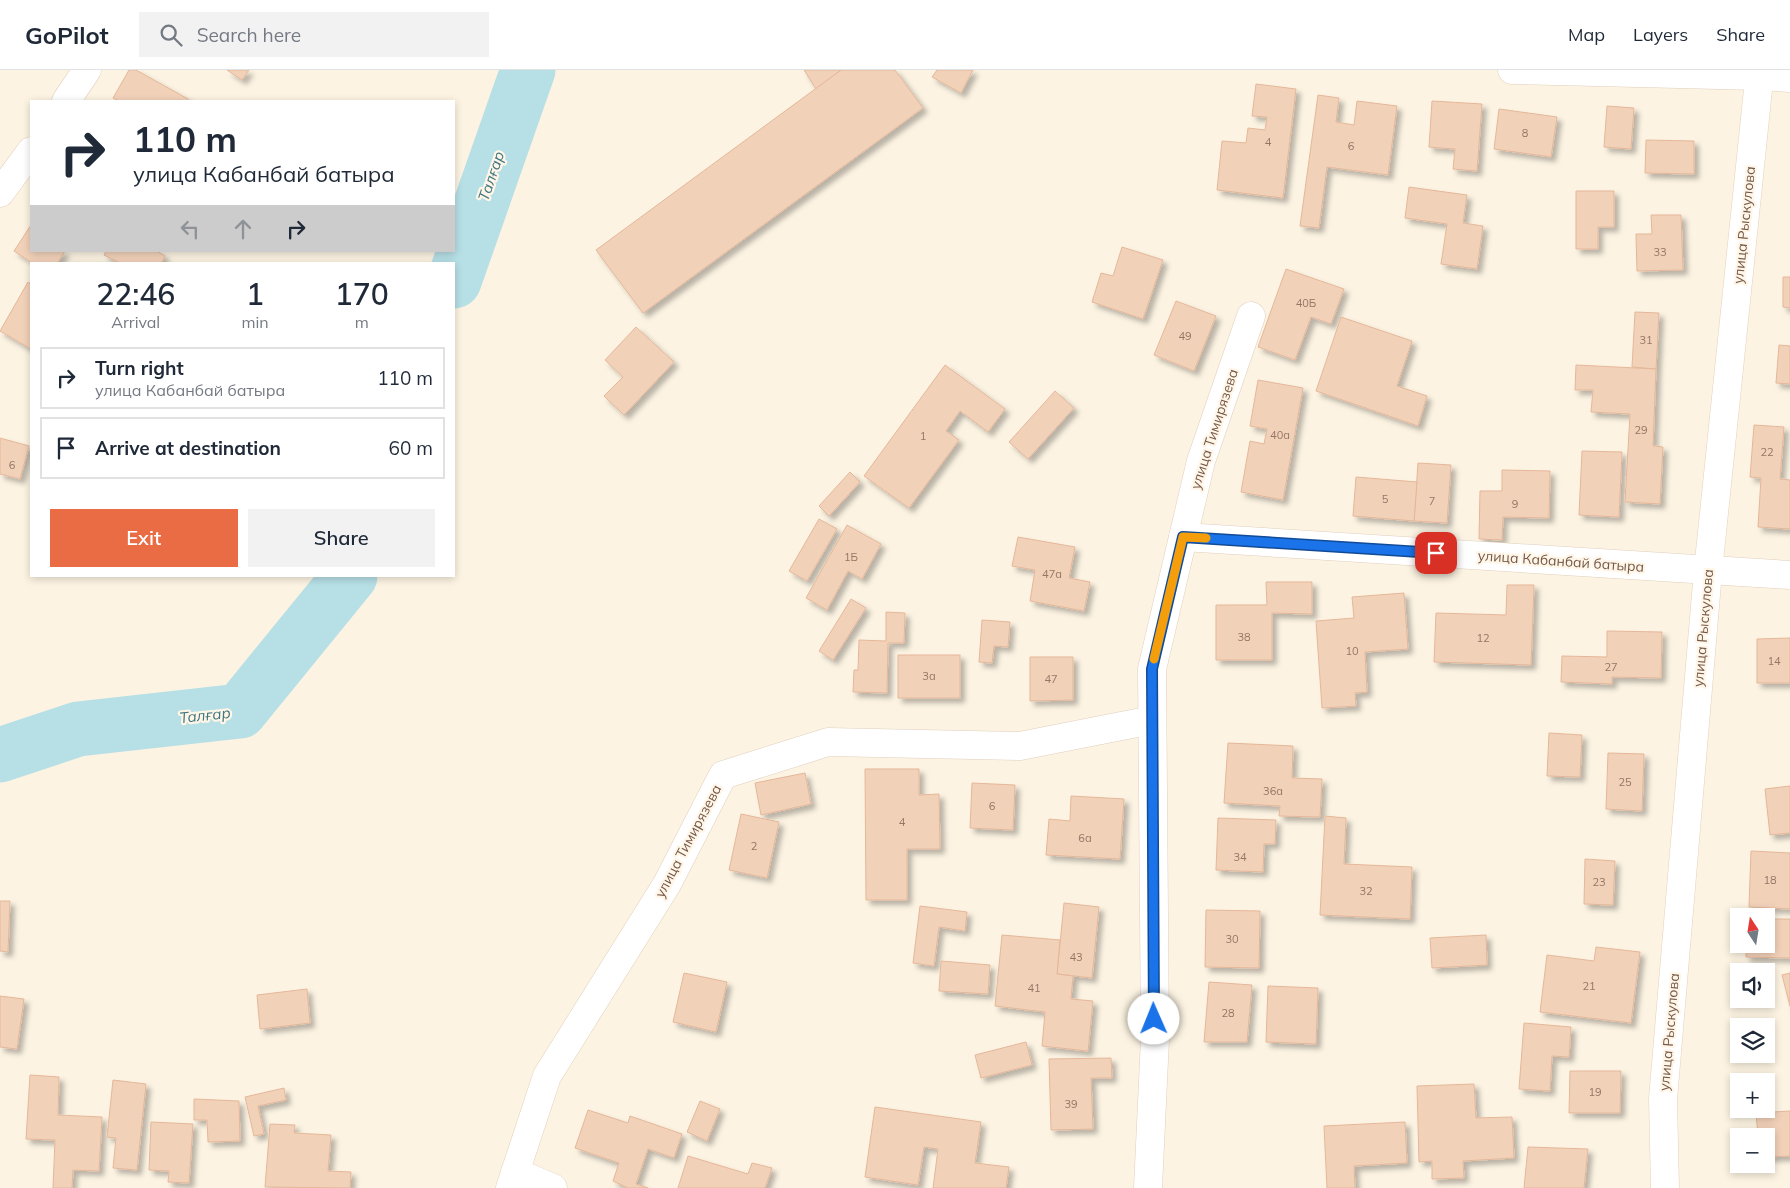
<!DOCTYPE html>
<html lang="en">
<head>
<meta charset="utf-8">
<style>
	:root { --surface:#fff; --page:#f2f2f3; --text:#1f2937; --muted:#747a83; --line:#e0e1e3; --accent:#e96c45 }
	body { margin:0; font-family:Mulish,sans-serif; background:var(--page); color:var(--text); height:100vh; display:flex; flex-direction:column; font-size:19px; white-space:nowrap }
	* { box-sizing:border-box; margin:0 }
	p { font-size:16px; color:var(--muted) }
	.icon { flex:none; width:28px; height:28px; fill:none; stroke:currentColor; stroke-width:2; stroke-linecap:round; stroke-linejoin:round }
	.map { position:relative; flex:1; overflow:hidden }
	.drawer { position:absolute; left:30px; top:192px; width:425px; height:315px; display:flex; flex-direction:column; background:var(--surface); border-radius:0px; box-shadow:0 2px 8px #0003 }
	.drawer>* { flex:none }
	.banner { position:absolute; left:30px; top:30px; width:425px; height:152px; border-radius:0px; box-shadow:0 2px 8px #0003; background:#fff; color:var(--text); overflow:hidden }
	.needle { width:32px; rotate:348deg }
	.controls { position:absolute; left:1730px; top:838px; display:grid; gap:10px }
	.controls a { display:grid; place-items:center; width:45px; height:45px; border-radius:0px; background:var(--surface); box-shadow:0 2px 8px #0003; font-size:25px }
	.pin { position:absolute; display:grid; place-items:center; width:42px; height:42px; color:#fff; margin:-21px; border-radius:10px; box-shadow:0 2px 8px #0006 }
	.me { position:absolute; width:55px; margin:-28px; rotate:359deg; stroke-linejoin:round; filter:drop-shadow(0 0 4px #0008) }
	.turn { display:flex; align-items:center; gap:18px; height:105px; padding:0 20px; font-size:22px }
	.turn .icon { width:65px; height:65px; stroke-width:2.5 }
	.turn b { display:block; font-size:35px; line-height:42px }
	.lanes { display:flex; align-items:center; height:48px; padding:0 20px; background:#0003; justify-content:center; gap:25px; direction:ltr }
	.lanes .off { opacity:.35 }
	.eta { display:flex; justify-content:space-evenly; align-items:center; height:85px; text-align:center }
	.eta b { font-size:30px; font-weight:600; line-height:35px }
	.primary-button { display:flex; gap:10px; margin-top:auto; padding:10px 20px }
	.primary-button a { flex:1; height:58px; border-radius:0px; background:var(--accent); color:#fff; font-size:20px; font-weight:600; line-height:58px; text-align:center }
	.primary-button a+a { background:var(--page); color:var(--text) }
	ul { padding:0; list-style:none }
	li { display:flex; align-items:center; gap:15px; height:62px; margin:0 10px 8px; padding:0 10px; border:2px solid var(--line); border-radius:0px }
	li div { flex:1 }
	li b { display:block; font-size:19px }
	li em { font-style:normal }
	header { display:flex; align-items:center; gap:30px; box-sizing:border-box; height:70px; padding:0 25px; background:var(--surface); border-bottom:1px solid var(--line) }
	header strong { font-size:24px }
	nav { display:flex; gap:28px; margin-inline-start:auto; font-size:18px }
	.search { width:350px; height:45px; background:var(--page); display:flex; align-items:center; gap:12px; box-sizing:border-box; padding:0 18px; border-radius:0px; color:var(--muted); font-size:19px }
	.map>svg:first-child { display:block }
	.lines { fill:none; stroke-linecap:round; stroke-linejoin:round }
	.river { stroke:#b6dfe6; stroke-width:55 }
	.building { fill:#f2d1b9; stroke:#e5b799; filter:url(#shadow) }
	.street-casing { stroke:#e1cfbe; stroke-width:29 }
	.secondary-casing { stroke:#e6d0bc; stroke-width:29 }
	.street { stroke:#fff; stroke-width:28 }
	.secondary { stroke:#fff; stroke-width:28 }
	.route-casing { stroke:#114b97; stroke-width:12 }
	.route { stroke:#1a73e8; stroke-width:9 }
	.slow { stroke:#f59e0b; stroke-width:9 }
	.labels { text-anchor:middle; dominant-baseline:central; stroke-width:4.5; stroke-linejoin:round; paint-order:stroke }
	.number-label { font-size:11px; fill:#947664 }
	.street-label { font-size:14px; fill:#745848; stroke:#fff6e8 }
	.water-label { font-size:15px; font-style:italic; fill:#3f7681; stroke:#fff6e8 }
</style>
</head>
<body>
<header>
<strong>GoPilot</strong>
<div class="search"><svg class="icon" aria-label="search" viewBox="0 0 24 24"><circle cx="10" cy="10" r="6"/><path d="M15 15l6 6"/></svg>Search here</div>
<nav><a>Map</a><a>Layers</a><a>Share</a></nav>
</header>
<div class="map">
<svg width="1790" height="1118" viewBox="0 0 1790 1118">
	<defs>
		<filter id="shadow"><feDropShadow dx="4.5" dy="4.5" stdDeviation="2.5" flood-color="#0004"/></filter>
	</defs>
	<rect width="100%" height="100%" fill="#fcf3e2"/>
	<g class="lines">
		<g class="river">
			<path d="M 454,211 L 528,0"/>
			<path d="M 0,685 L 78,659 L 240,641 L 350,506"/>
		</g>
	</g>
	<g class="building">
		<path d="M 129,0 L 136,0 L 188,29 L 187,31 L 119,31 L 113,28 Z"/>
		<path d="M 227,0 L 249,0 L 242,10 Z"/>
		<path d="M 804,0 L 841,0 L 816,19 Z"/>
		<path d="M 841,0 L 895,0 L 923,38 L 643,243 L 596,180 Z"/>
		<path d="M 937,0 L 973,0 L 961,23 L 932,7 Z"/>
		<path d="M 1256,14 L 1296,19 L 1283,128 L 1217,120 L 1222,71 L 1246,73 L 1248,58 L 1265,60 L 1267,47 L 1252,46 Z"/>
		<path d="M 1318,25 L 1339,28 L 1336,52 L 1354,55 L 1357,31 L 1397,36 L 1388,105 L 1327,97 L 1319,158 L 1300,156 Z"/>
		<path d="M 1432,31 L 1482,34 L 1477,101 L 1453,99 L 1455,79 L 1429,77 Z"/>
		<path d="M 1607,36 L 1634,38 L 1631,79 L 1604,77 Z"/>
		<path d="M 1499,39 L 1557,47 L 1551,87 L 1494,79 Z"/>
		<path d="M 1646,70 L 1694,71 L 1694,104 L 1645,103 Z"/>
		<path d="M 1409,117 L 1467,125 L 1463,153 L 1483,156 L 1477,199 L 1441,194 L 1447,154 L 1405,148 Z"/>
		<path d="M 1576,121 L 1614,121 L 1614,157 L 1598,157 L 1598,179 L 1576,179 Z"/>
		<path d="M 1651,145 L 1681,145 L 1683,200 L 1637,201 L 1636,164 L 1652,164 Z"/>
		<path d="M 31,155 L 31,181 L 65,181 L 57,194 L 34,194 L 14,181 Z"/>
		<path d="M 1122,177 L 1163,190 L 1143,249 L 1092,232 L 1101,203 L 1113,206 Z"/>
		<path d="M 106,181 L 157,181 L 165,186 L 161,194 L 122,194 L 104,185 Z"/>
		<path d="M 1286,199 L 1344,219 L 1331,254 L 1311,247 L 1295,290 L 1258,277 Z"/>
		<path d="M 1783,207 L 1790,207 L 1790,238 L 1783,237 Z"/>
		<path d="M 28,212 L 31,214 L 31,279 L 0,261 Z"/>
		<path d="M 1176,231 L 1216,246 L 1194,301 L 1154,285 Z"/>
		<path d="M 1635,242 L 1659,243 L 1656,299 L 1632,297 Z"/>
		<path d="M 1341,247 L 1412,271 L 1397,316 L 1427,326 L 1418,356 L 1316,321 Z"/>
		<path d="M 636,257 L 674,292 L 624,345 L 604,326 L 623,307 L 605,290 Z"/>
		<path d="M 1779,275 L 1790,276 L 1790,314 L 1776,313 Z"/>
		<path d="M 945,295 L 1005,339 L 988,362 L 960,341 L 946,361 L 959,370 L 909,438 L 864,406 Z"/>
		<path d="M 1576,295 L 1656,299 L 1653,376 L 1663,377 L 1660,434 L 1625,432 L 1630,344 L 1591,342 L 1593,320 L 1575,320 Z"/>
		<path d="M 1258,310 L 1303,318 L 1283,430 L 1241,422 L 1250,371 L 1264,374 L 1267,359 L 1250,356 Z"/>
		<path d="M 1055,321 L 1074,338 L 1028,389 L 1009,372 Z"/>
		<path d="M 1754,355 L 1784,357 L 1780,409 L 1790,410 L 1790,459 L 1758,457 L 1761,408 L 1750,407 Z"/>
		<path d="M 0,368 L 29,376 L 20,409 L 0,404 Z"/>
		<path d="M 1582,381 L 1622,382 L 1619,447 L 1579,445 Z"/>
		<path d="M 1418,393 L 1451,395 L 1447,453 L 1414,451 Z"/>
		<path d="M 1502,400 L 1550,401 L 1549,448 L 1503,447 L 1502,470 L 1479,469 L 1480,421 L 1502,421 Z"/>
		<path d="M 850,402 L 860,412 L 829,446 L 819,436 Z"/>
		<path d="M 1356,407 L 1417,412 L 1414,451 L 1353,446 Z"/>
		<path d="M 819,449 L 837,459 L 807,511 L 789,501 Z"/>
		<path d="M 847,455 L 881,474 L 862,509 L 848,501 L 827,540 L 806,528 Z"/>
		<path d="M 1018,467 L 1075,477 L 1069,508 L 1090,512 L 1084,541 L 1030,531 L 1035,500 L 1012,496 Z"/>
		<path d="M 1266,512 L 1312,512 L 1312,544 L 1272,543 L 1272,590 L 1216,590 L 1216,535 L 1267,535 Z"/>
		<path d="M 1507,515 L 1534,515 L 1531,595 L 1434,592 L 1436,543 L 1506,545 Z"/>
		<path d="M 1404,523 L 1408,579 L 1365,582 L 1367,622 L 1355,623 L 1356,636 L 1322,638 L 1316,551 L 1354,548 L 1352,527 Z"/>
		<path d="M 851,529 L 866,538 L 833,590 L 819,581 Z"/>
		<path d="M 886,542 L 905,543 L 904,573 L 888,573 L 887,623 L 853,622 L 854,600 L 858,600 L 859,570 L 886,571 Z"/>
		<path d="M 982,550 L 1010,552 L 1008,577 L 994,576 L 992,593 L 979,592 Z"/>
		<path d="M 1607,561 L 1662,562 L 1661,608 L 1612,607 L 1612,614 L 1561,612 L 1562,586 L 1607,587 Z"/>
		<path d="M 1790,568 L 1790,613 L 1757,613 L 1757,569 Z"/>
		<rect x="898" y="585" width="62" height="43"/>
		<path d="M 1030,587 L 1073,587 L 1073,630 L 1030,631 Z"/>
		<path d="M 1549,663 L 1582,665 L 1580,707 L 1547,706 Z"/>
		<path d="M 1228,673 L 1293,676 L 1292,708 L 1322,709 L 1320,747 L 1279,746 L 1280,736 L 1224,733 Z"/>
		<path d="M 1608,683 L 1644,684 L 1642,741 L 1606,739 Z"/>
		<path d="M 865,699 L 919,699 L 919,725 L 939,724 L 940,779 L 907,779 L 907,830 L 866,830 Z"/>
		<path d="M 805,703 L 811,734 L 761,745 L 755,713 Z"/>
		<path d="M 972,713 L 1015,715 L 1013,760 L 970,758 Z"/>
		<path d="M 1790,716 L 1790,763 L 1770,765 L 1765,719 Z"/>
		<path d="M 1071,726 L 1124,729 L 1120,789 L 1046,785 L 1049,749 L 1070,751 Z"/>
		<path d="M 741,744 L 779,752 L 767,808 L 729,800 Z"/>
		<path d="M 1325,746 L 1346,748 L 1344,794 L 1412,797 L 1410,849 L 1320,845 Z"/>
		<path d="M 1218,748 L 1276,750 L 1275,774 L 1264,774 L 1263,802 L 1216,800 Z"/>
		<path d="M 1751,781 L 1790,783 L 1790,839 L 1749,837 Z"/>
		<path d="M 1585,789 L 1615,791 L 1613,835 L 1584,834 Z"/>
		<path d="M 0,831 L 10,831 L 8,882 L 0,881 Z"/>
		<path d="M 1064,833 L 1099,837 L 1092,908 L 1057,904 Z"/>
		<path d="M 920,836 L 967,842 L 965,861 L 939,857 L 934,896 L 913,893 Z"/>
		<path d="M 1206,840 L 1260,841 L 1259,898 L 1205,897 Z"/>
		<path d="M 1766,849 L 1790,849 L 1790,888 L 1746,887 L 1746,874 L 1766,874 Z"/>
		<path d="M 1002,865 L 1060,870 L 1057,904 L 1073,906 L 1071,929 L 1093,931 L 1088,981 L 1042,976 L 1045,942 L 995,936 Z"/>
		<path d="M 1486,865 L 1487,895 L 1432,898 L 1430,868 Z"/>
		<path d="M 1596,877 L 1640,882 L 1631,953 L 1540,942 L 1547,885 L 1594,891 Z"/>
		<path d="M 941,891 L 990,895 L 988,924 L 939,921 Z"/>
		<path d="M 684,903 L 727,912 L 716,962 L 673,952 Z"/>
		<path d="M 1790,903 L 1790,936 L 1782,905 Z"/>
		<path d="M 1209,912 L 1252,915 L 1247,972 L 1204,972 Z"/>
		<path d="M 1268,916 L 1318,918 L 1316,974 L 1266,972 Z"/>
		<path d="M 307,919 L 310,953 L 260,959 L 257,925 Z"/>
		<path d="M 0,926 L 24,929 L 17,979 L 0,977 Z"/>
		<path d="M 1524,953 L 1571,957 L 1569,987 L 1552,986 L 1550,1021 L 1519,1019 Z"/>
		<path d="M 1026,972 L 1032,995 L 981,1008 L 975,985 Z"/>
		<path d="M 1111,988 L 1112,1008 L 1091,1008 L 1093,1059 L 1051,1060 L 1049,989 Z"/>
		<path d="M 1570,1001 L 1621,1001 L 1620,1043 L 1569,1043 Z"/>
		<path d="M 30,1005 L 59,1007 L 58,1045 L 102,1047 L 99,1101 L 73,1100 L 72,1118 L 53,1118 L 55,1070 L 26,1069 Z"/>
		<path d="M 113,1010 L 146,1014 L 137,1100 L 113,1098 L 116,1068 L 107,1067 Z"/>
		<path d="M 1474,1014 L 1476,1048 L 1512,1047 L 1514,1088 L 1463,1091 L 1464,1108 L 1432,1109 L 1432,1091 L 1419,1092 L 1417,1016 Z"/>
		<path d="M 284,1018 L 286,1030 L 258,1036 L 264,1064 L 254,1066 L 245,1027 Z"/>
		<path d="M 194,1029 L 239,1031 L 240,1071 L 208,1072 L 207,1050 L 194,1050 Z"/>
		<path d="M 700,1031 L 720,1039 L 707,1071 L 687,1062 Z"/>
		<path d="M 875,1037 L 981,1052 L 975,1093 L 1009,1097 L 1006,1118 L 933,1118 L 938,1079 L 924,1077 L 918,1115 L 865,1107 Z"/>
		<path d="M 588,1040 L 628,1053 L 630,1046 L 682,1064 L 674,1088 L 648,1079 L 636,1114 L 648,1118 L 628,1118 L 613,1111 L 619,1093 L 575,1078 Z"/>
		<path d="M 1790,1041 L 1790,1086 L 1766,1087 L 1766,1066 L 1758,1066 L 1756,1043 Z"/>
		<path d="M 151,1052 L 193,1054 L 189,1113 L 168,1112 L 169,1101 L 149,1100 Z"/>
		<path d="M 1405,1052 L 1407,1093 L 1354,1096 L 1355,1118 L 1327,1118 L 1324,1056 Z"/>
		<path d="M 270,1054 L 295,1055 L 294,1063 L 331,1065 L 328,1101 L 351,1102 L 350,1118 L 265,1117 Z"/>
		<path d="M 1528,1077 L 1588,1079 L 1584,1118 L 1524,1118 Z"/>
		<path d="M 688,1086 L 748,1104 L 752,1093 L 772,1098 L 765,1118 L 678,1118 Z"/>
	</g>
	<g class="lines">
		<g class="street-casing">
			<g id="street">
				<path d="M 1512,0 L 1760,6 L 1790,8"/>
				<path d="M 66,31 L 87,0"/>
				<path d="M 0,123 L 31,81"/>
				<path d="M 1183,467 L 1790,505"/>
				<path d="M 515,1102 L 553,1118"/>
				<path d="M 510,1118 L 547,1006 L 667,814 L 723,705 L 828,672 L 1020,676 L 1152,650"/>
				<path d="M 1148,1118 L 1155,969 L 1152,599 L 1201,391 L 1251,246"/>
			</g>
		</g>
		<g class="secondary-casing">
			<path id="secondary" d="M 1665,1118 L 1663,1029 L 1708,501 L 1760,0"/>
		</g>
		<use href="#street" class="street"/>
		<use href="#secondary" class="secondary"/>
	</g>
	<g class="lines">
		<g class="route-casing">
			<path id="route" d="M 1154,949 L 1152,599 L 1183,467 L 1436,483"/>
		</g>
		<use href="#route" class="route"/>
		<path class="slow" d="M 1154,589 L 1183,467 L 1206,468"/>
	</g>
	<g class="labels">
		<g class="number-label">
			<text x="1525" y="63">8</text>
			<text x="1268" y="72">4</text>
			<text x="1351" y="76">6</text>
			<text x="1660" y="182">33</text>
			<text x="1306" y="233">40Б</text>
			<text x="1185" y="266">49</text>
			<text x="1646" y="270">31</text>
			<text x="1641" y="360">29</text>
			<text x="1280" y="365">40а</text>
			<text x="923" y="366">1</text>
			<text x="1767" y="382">22</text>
			<text x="12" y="395">6</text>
			<text x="1385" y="429">5</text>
			<text x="1432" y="431">7</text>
			<text x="1515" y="434">9</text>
			<text x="851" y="487">1Б</text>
			<text x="1052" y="504">47а</text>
			<text x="1244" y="567">38</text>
			<text x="1483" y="568">12</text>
			<text x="1352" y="581">10</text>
			<text x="1774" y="591">14</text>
			<text x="1611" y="597">27</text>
			<text x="929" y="606">3а</text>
			<text x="1051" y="609">47</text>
			<text x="1625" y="712">25</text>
			<text x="1273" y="721">36а</text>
			<text x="992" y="736">6</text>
			<text x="902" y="752">4</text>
			<text x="1085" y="768">6а</text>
			<text x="754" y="776">2</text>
			<text x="1240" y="787">34</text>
			<text x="1770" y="810">18</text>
			<text x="1599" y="812">23</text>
			<text x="1366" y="821">32</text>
			<text x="1232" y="869">30</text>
			<text x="1076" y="887">43</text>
			<text x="1589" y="916">21</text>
			<text x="1034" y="918">41</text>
			<text x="1228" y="943">28</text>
			<text x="1595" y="1022">19</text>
			<text x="1071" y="1034">39</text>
		</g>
		<g class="street-label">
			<text transform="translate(1744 155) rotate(-84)">улица Рыскулова</text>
			<text transform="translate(1214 359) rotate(-72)">улица Тимирязева</text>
			<text transform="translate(1561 491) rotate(4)">улица Кабанбай батыра</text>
			<text transform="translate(1703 558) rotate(-85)">улица Рыскулова</text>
			<text transform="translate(688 771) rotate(-62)">улица Тимирязева</text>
			<text transform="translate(1669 962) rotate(-85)">улица Рыскулова</text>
		</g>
		<g class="water-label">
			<text transform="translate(491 106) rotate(-71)">Талғар</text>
			<text transform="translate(205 645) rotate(-6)">Талғар</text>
		</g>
	</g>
</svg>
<div class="controls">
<a><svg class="needle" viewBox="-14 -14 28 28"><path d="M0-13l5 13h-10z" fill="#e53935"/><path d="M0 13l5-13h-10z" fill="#747a83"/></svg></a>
<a><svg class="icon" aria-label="sound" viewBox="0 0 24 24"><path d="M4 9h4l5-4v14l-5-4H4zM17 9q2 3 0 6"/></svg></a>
<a><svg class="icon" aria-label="layers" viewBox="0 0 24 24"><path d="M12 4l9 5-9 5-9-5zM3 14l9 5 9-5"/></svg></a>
<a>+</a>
<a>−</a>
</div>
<div class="pin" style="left:1436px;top:483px;background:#d93025"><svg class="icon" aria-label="arrive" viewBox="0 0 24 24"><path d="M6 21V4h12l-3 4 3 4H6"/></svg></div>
<svg class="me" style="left:1154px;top:949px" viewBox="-20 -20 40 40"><circle r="19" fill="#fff"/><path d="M0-13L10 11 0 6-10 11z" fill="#1a73e8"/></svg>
<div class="banner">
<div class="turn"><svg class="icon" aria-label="right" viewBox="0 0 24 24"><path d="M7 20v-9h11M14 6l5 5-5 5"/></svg><div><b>110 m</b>улица Кабанбай батыра</div></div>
<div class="lanes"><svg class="icon off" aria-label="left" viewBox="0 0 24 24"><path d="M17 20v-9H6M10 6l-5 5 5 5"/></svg><svg class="icon off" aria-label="ahead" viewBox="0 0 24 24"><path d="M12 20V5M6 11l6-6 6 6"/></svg><svg class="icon" aria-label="right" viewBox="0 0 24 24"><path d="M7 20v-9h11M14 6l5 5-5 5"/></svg></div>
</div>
<section class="drawer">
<div class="eta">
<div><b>22:46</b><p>Arrival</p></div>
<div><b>1</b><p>min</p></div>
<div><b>170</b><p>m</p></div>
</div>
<ul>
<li><svg class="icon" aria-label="right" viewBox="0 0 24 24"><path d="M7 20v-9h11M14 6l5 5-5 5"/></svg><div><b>Turn right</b><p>улица Кабанбай батыра</p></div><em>110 m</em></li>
<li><svg class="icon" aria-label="arrive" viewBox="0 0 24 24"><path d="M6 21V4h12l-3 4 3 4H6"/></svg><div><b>Arrive at destination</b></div><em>60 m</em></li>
</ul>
<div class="primary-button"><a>Exit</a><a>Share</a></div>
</section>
</div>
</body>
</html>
